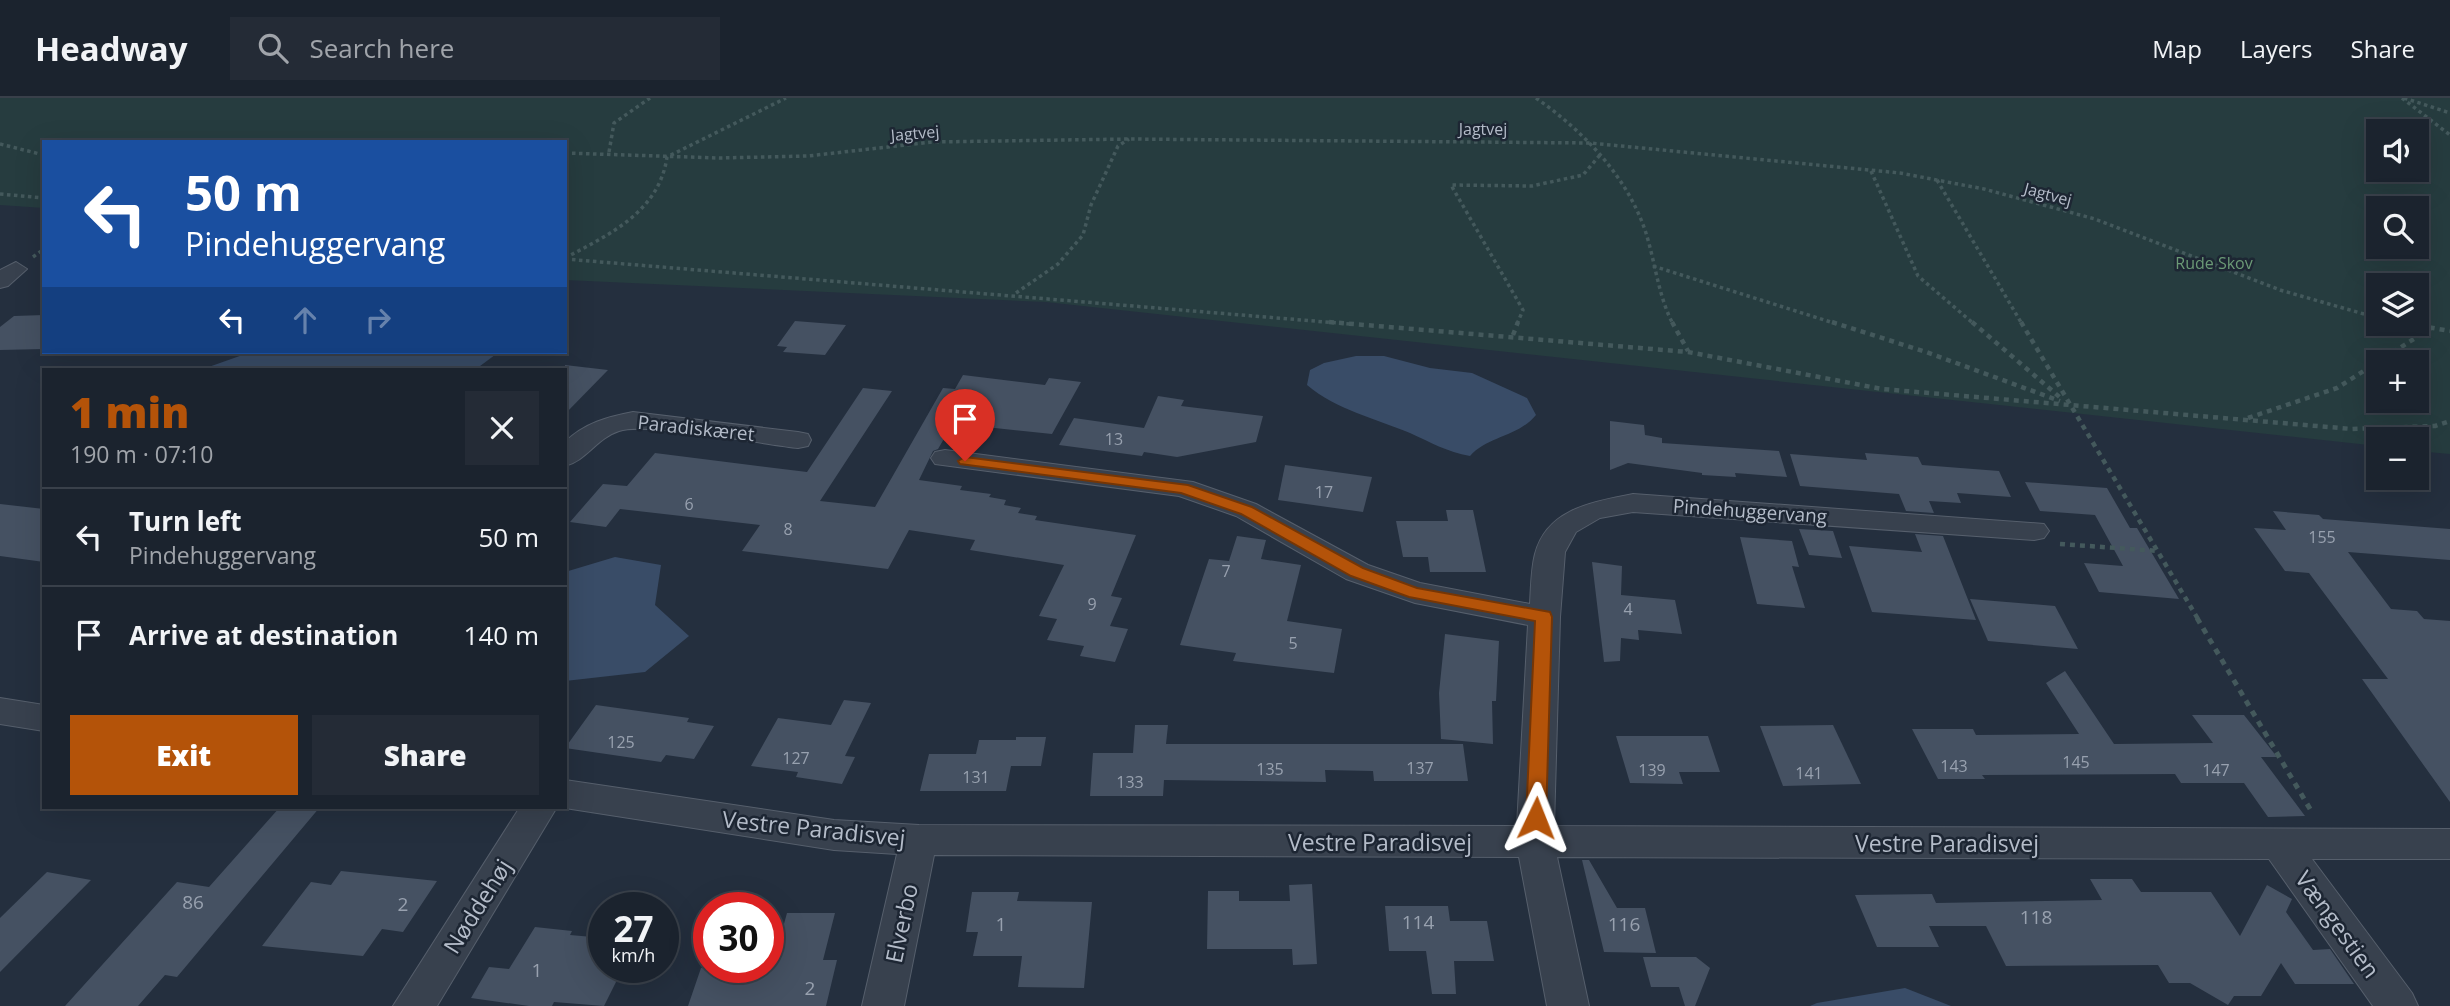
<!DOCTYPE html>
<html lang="en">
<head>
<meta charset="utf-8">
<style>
	:root { --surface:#1b232e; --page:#242b36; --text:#f1f3f6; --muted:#a0a4aa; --line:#39404a; --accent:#b45309 }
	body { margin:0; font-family:"Open Sans",sans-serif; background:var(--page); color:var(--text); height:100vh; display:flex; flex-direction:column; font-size:26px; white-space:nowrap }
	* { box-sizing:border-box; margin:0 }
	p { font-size:23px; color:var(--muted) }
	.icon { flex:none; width:38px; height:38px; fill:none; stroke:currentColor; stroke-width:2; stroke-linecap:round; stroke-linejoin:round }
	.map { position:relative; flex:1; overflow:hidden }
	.sheet { position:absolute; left:42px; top:270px; width:525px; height:441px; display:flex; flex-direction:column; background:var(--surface); border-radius:0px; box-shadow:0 7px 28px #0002,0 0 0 2px var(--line) }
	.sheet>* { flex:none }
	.guide { position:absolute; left:42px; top:42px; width:525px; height:214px; border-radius:0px; box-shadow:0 7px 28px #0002,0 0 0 2px var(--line); background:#1a4fa0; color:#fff; overflow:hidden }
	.controls { position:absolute; left:2366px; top:21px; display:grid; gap:14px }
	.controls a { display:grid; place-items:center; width:63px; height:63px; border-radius:0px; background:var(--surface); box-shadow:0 7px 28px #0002,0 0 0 2px var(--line); font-size:35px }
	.speed { position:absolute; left:588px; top:794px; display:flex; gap:14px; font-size:35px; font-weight:700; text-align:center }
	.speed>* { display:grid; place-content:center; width:91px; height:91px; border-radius:50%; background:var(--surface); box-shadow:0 7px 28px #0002,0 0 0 2px var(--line); line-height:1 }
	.speed small { font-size:18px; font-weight:400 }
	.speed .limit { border:10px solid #d22; background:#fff; color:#111 }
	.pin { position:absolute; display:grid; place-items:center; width:60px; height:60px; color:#fff; margin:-72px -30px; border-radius:50% 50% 50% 0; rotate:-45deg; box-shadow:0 0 7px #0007 }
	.pin .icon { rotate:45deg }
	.me { position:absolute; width:77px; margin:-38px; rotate:2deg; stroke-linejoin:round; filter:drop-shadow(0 0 5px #0008) }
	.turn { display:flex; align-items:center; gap:24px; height:147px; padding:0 28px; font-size:32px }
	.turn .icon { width:91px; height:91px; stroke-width:2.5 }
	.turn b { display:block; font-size:49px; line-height:60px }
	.lanes { display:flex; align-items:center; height:66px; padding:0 28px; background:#0003; justify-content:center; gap:35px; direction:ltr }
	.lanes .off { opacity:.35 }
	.round { display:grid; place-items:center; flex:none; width:74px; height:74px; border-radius:0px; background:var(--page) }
	.head { display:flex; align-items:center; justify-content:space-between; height:119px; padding:0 28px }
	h1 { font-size:42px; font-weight:800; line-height:52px; color:var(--accent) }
	.cta { display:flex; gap:14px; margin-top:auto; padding:14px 28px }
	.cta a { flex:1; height:80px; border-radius:0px; background:var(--accent); color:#fff; font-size:28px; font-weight:800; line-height:80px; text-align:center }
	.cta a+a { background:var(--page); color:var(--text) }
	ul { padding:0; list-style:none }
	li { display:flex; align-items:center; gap:21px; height:98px; padding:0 28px; border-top:2px solid var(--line) }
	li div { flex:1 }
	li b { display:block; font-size:26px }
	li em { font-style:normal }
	header { display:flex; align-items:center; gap:42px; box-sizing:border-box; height:98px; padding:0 35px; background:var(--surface); border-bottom:2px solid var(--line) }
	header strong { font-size:33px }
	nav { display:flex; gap:38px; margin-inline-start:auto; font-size:24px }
	.search { width:490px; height:63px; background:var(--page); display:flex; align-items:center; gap:18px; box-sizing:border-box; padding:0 24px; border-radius:0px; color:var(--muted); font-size:26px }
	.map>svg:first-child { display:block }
	.green { fill:#263c3f; fill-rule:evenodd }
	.water { fill:#394c67 }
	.building { fill:#455162 }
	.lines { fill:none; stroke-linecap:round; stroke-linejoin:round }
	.street-casing { stroke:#565f6c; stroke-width:2 }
	.path-far2 { stroke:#44595c; stroke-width:3.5; stroke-dasharray:3.5 3.5; stroke-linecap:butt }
	.path-far1 { stroke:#44595c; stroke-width:4.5; stroke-dasharray:5 5; stroke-linecap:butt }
	.path { stroke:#44595c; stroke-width:5; stroke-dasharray:6 6; stroke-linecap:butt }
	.street { fill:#38414e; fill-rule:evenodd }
	.route { fill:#b45309; stroke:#753606; stroke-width:2 }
	.labels { text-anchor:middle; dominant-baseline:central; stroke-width:5; stroke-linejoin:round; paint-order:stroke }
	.far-street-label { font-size:16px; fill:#b4bcc9; stroke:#1d2633 }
	.far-park-label { font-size:16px; fill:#6b9a76; stroke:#1d2633 }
	.number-label { font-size:16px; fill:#98a1af }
	.street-label { font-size:19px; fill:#b4bcc9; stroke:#1d2633 }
	.near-number-label { font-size:19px; fill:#98a1af }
	.near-street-label { font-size:23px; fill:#b4bcc9; stroke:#1d2633 }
</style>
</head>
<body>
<header>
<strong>Headway</strong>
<div class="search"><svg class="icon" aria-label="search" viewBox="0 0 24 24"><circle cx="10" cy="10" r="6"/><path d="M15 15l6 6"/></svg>Search here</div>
<nav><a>Map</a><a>Layers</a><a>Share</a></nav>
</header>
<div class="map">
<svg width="2450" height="908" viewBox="0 0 2450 908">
	<rect width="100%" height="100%" fill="#242f3e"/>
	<path class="green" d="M 0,0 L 2450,0 L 2450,356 L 2417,353 L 2417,341 L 2378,341 L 2378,348 L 1046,204 L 565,182 L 565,44 L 44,44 L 44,110 L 0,107 ZM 2378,33 L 2417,33 L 2417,72 L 2378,72 ZM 2378,110 L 2417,110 L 2417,149 L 2378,149 ZM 2417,187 L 2417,226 L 2378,226 L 2378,187 ZM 2378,264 L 2417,264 L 2417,303 L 2378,303 Z"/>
	<g class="water">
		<path d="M 251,254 L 499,254 L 476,271 L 203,271 Z"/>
		<path d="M 1356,258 L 1384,258 L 1430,270 L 1472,275 L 1527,300 L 1536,317 C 1518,339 1488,338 1470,358 C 1447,354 1430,344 1410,335 C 1374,320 1337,312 1307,287 L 1310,272 L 1324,265 Z"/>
		<path d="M 615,459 L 661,467 L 655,507 L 689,538 L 645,574 L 565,583 L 565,474 Z"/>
		<path d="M 1905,890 L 1951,908 L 1810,908 L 1817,905 Z"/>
	</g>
	<g class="building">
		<path d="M 44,217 L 44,251 L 0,252 L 0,229 L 14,218 Z"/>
		<path d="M 795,223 L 846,227 L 825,257 L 783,254 L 787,249 L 777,248 Z"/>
		<path d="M 565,267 L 608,272 L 565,316 Z"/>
		<path d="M 963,277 L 1045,287 L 1049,280 L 1081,284 L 1052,336 L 958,326 L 953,335 L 948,334 L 938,351 L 933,353 L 919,382 L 962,388 L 960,392 L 991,396 L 989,399 L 1006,402 L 1004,407 L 1021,410 L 1018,415 L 1037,418 L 1035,422 L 1136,437 L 1111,498 L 1122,500 L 1110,528 L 1128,531 L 1115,564 L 1080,558 L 1084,548 L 1047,542 L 1057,521 L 1039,518 L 1064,467 L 970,452 L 975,442 L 909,432 L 888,471 L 742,453 L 760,427 L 620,411 L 606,429 L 570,424 L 603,386 L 627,388 L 655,355 L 807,374 L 863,290 L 892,293 L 820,403 L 875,409 L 943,290 L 955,291 Z"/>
		<path d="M 1158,298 L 1184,302 L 1181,308 L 1263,318 L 1256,344 L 1177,359 L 1144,354 L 1142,358 L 1059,347 L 1074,320 L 1144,330 Z"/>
		<path d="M 1610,323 L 1644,327 L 1645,337 L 1662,340 L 1662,345 L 1779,353 L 1787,379 L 1735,375 L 1736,379 L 1702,377 L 1702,375 L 1628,365 L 1610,372 Z"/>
		<path d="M 1865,355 L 1918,359 L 1922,367 L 1999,373 L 2011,399 L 1957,395 L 1961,405 L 1929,403 L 1934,415 L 1906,413 L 1899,396 L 1800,388 L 1790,356 L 1867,362 Z"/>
		<path d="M 1285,367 L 1372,379 L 1363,414 L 1278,402 Z"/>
		<path d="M 2025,384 L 2107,390 L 2130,430 L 2137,430 L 2179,501 L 2099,494 L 2084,465 L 2123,468 L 2095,417 L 2040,413 Z"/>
		<path d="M 0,406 L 44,411 L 44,464 L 0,458 Z"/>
		<path d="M 1446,412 L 1473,412 L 1486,474 L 1430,474 L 1428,459 L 1403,459 L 1396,423 L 1448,423 Z"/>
		<path d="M 2273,413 L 2319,417 L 2323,421 L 2450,431 L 2450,462 L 2348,454 L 2391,511 L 2417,513 L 2424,521 L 2450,523 L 2450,704 L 2362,581 L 2388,581 L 2309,475 L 2285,473 L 2254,430 L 2286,432 Z"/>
		<path d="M 1799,431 L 1833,433 L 1842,460 L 1809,457 Z"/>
		<path d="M 1915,436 L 1943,438 L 1976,522 L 1872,514 L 1849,448 L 1922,454 Z"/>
		<path d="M 1237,438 L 1266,442 L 1261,461 L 1301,467 L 1287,523 L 1342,531 L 1334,575 L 1233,563 L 1236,555 L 1180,547 L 1209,461 L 1229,463 Z"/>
		<path d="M 1740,439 L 1792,443 L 1799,469 L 1792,468 L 1805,510 L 1757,506 Z"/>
		<path d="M 1592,464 L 1622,468 L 1621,497 L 1675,502 L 1682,536 L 1638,532 L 1639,542 L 1621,540 L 1620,563 L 1604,564 Z"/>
		<path d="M 1970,501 L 2055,508 L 2078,551 L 1988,543 Z"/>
		<path d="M 1445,536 L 1499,543 L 1496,603 L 1492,603 L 1493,646 L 1441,641 L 1439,595 Z"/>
		<path d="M 2065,573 L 2114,646 L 2213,645 L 2192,617 L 2244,617 L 2277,659 L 2261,659 L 2305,718 L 2268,719 L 2244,685 L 2181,685 L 2175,676 L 1982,677 L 1985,681 L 1938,681 L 1912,631 L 1973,631 L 1976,637 L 2079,636 L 2046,585 Z"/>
		<path d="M 844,602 L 871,605 L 845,658 L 855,659 L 842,686 L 796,679 L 798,674 L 751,668 L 778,620 L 831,627 Z"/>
		<path d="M 596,607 L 689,620 L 687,624 L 714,628 L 694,661 L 666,657 L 661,664 L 565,650 Z"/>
		<path d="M 1135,627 L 1168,627 L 1166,646 L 1463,646 L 1468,683 L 1374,683 L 1373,673 L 1325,672 L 1326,684 L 1164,682 L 1163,698 L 1090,698 L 1093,655 L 1133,655 Z"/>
		<path d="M 1833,627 L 1861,686 L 1783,688 L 1760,628 Z"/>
		<path d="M 1616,638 L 1708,638 L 1720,674 L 1679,674 L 1683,686 L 1630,685 Z"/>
		<path d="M 1016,639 L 1046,639 L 1041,668 L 1011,668 L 1006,693 L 920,693 L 929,656 L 976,656 L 979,642 L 1016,642 Z"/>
		<path d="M 280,709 L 320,709 L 177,879 L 165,877 L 138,908 L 65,908 L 177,784 L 209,789 Z"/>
		<path d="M 1582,762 L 1589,762 L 1617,810 L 1645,810 L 1656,855 L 1604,854 Z"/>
		<path d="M 341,773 L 437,783 L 403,834 L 382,831 L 363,858 L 262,848 L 311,784 L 331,787 Z"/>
		<path d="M 47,774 L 91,782 L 0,874 L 0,820 Z"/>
		<path d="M 2090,781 L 2132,781 L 2141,794 L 2211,794 L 2240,838 L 2267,787 L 2292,801 L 2286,814 L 2313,852 L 2330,851 L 2354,886 L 2295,886 L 2281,865 L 2261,898 L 2234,898 L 2228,907 L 2190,885 L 2169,885 L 2158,867 L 2006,868 L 1986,828 L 1929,828 L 1939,849 L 1877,849 L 1855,797 L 1932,796 L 1936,805 L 2102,802 Z"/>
		<path d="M 1312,786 L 1317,866 L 1293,867 L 1292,851 L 1207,851 L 1208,793 L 1239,793 L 1239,803 L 1290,803 L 1289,787 Z"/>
		<path d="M 972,794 L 1019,794 L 1017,803 L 1092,804 L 1084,890 L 1018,889 L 1022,858 L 973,858 L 978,834 L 966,834 Z"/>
		<path d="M 1385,808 L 1448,808 L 1450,823 L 1487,823 L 1494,863 L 1454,863 L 1456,896 L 1432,896 L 1426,853 L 1389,853 Z"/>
		<path d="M 787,815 L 835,815 L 823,862 L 837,862 L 826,908 L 688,908 L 701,870 L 768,870 L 768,862 L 774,862 Z"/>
		<path d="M 535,829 L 572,833 L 570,837 L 604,840 L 604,870 L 623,870 L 604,908 L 554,904 L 552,908 L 529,908 L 471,900 L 489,869 L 509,871 Z"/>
		<path d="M 1643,859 L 1696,859 L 1710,870 L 1695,908 L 1685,908 L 1679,889 L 1651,889 Z"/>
	</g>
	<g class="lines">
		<g class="street-casing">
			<g id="street">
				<path d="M 16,164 L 27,171 L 8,188 L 0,190 L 0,172 Z"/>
				<path d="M 633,314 L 798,334 L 808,336 L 811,342 L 808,348 L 798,350 C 762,346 647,324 619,333 C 597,340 586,363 565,368 L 565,344 C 585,325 607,319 633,314 Z"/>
				<path d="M 945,352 L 1193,384 L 1256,406 L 1368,467 L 1420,485 L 1530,506 C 1531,490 1531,471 1535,456 C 1547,410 1594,404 1633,396 L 2044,426 L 2049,433 L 2044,440 L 2034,442 L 1633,414 L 1600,420 L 1576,434 L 1565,454 L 1560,519 L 1554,728 L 2450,731 L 2450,761 L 2312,761 L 2412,895 L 2418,908 L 2373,908 L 2269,761 L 1557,759 L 1589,908 L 1547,908 L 1519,759 L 934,757 L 904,908 L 862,908 L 897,756 L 834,752 L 565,710 L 561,709 L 565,709 L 565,682 L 834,722 L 919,727 L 1517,728 L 1528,527 L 1415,505 L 1346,481 L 1236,418 L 1179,398 L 935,366 L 931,360 L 935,354 Z"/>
				<path d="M 0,600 L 44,607 L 44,633 L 0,626 Z"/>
				<path d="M 520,709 L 557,709 L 437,908 L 393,908 Z"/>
			</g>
		</g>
		<g class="path-far2">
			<path d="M 1536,0 C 1583,33 1626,77 1645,132 C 1655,162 1658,198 1673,226"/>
			<path d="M 2402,0 L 2450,37"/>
			<path d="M 2404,0 L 2450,15"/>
			<path d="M 0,46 L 44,57"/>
			<path d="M 609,54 L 614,25 L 650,0"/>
			<path d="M 565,55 L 719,60 L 808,58 L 932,44 L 1129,41 L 1590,45 L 1900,75 L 1984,91 L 2095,121 L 2280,192 L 2378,220"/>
			<path d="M 1871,73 L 1918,178 L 1974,226"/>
			<path d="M 1937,82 L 2022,226"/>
			<path d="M 0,96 L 44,100"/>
			<path d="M 33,159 L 44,151"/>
			<path d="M 565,160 C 610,136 659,114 667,59 L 786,0"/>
			<path d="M 565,161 L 1350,226"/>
			<path d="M 1653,168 L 1837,226"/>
			<path d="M 1016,195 L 1058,166 L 1083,137 L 1091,107 L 1118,48 L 1129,41"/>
			<path d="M 1517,226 L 1523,212 L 1451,87 L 1532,88 L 1583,77 L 1600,57"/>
		</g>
		<g class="path-far1">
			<path d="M 1329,224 L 1688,254 L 1882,291 L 2352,331 L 2435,328 L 2450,323"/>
			<path d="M 1672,224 L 1688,253"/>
			<path d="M 1832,224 L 1926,254 L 2060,303"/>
			<path d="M 1972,224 L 2063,302"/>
			<path d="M 2021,224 L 2198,521"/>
			<path d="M 2410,226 L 2450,233"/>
			<path d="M 1513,237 L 1518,224"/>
			<path d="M 2248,320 L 2337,290 L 2431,230"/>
			<path d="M 2060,446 L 2159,453"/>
		</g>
		<path class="path" d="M 2197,520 L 2313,716"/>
		<use href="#street" class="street"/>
	</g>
	<path class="route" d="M 965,359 L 1188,387 L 1252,409 L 1363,470 L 1417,490 L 1550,514 L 1552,519 L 1546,720 L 1543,725 L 1529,725 L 1526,720 L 1535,523 L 1409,499 L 1351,478 L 1241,416 L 1181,395 L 960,366 L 958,363 Z"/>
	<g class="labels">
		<g class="far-street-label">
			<text x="1483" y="31">Jagtvej</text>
			<text transform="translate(915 35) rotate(-5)">Jagtvej</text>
			<text transform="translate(2048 96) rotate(15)">Jagtvej</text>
		</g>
		<g class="far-park-label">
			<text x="2214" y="165">Rude Skov</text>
		</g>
		<g class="number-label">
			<text x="1114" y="341">13</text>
			<text x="1324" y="394">17</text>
			<text x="689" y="406">6</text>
			<text x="788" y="431">8</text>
			<text x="2322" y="439">155</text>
			<text x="1226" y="473">7</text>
			<text x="1092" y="506">9</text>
			<text x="1628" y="511">4</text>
			<text x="1293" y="545">5</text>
			<text x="621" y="644">125</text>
			<text x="796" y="660">127</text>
			<text x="2076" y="664">145</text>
			<text x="1954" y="668">143</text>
			<text x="1420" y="670">137</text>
			<text x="1270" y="671">135</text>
			<text x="1652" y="672">139</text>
			<text x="2216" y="672">147</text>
			<text x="1809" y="675">141</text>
			<text x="976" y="679">131</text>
			<text x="1130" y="684">133</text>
		</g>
		<g class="street-label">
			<text transform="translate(696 330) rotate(6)">Paradiskæret</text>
			<text transform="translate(1750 413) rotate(4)">Pindehuggervang</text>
		</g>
		<g class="near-number-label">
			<text x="193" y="804">86</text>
			<text x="403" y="806">2</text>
			<text x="2036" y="819">118</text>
			<text x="1418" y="824">114</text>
			<text x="1001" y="826">1</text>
			<text x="1624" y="826">116</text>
			<text x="537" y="872">1</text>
			<text x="810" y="890">2</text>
		</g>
		<g class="near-street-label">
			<text transform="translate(814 730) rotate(6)">Vestre Paradisvej</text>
			<text x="1380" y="744">Vestre Paradisvej</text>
			<text x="1947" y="745">Vestre Paradisvej</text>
			<text transform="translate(477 808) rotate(-58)">Nøddehøj</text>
			<text transform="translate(901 825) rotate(-78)">Elverbo</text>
			<text transform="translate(2338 826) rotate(54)">Vængestien</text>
		</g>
	</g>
</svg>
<div class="controls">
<a><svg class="icon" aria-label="sound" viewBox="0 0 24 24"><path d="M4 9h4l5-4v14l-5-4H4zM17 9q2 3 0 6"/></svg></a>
<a><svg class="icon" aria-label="search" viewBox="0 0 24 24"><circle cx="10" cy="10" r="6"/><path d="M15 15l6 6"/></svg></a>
<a><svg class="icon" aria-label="layers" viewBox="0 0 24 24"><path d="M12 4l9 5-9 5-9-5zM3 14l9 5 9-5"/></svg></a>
<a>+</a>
<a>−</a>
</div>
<div class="speed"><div>27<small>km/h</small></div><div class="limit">30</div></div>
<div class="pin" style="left:965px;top:363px;background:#d93025"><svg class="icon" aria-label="arrive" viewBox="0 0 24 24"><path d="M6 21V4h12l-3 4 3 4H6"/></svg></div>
<svg class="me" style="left:1536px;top:720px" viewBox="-20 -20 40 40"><path d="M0-17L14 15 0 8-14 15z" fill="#b45309" stroke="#fff" stroke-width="4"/></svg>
<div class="guide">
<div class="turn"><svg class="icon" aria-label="left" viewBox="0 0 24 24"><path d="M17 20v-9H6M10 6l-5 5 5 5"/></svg><div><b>50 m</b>Pindehuggervang</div></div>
<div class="lanes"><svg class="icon" aria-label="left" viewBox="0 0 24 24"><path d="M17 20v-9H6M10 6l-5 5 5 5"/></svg><svg class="icon off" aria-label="ahead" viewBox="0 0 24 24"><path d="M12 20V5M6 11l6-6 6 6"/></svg><svg class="icon off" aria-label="right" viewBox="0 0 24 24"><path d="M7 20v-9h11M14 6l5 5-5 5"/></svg></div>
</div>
<section class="sheet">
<div class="head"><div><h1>1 min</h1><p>190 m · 07:10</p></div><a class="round"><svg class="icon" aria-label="close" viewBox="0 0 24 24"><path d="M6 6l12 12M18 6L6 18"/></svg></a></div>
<ul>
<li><svg class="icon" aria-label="left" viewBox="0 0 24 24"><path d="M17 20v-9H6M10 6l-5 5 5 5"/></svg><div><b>Turn left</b><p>Pindehuggervang</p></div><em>50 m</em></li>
<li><svg class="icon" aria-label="arrive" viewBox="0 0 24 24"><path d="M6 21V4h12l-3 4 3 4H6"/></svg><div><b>Arrive at destination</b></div><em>140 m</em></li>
</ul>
<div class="cta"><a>Exit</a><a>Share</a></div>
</section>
</div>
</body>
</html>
